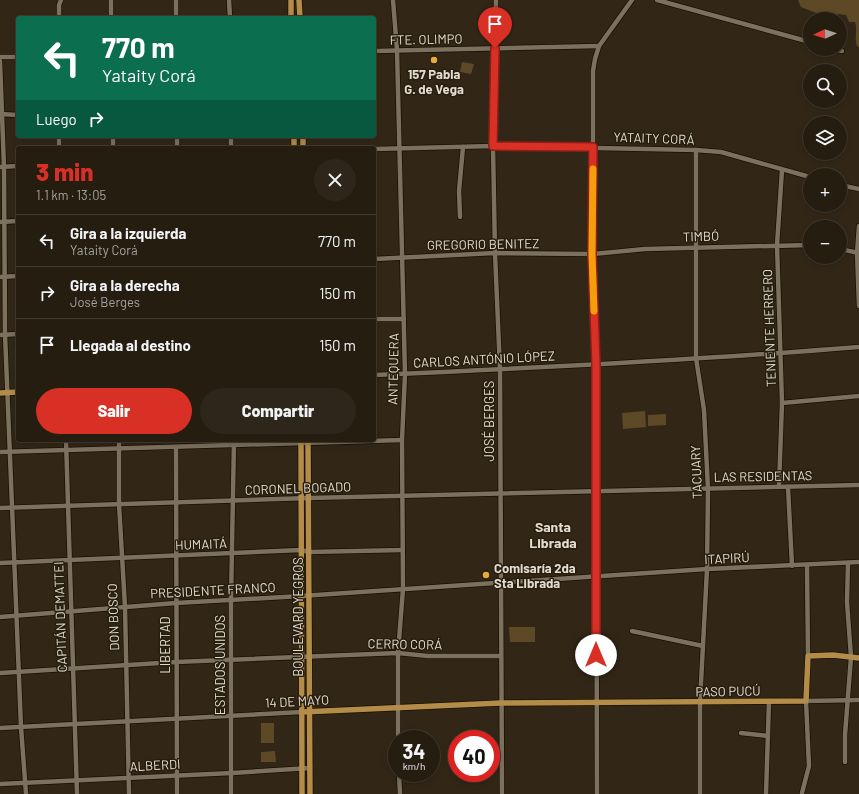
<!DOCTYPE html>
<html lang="es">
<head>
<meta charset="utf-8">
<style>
	:root { --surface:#261d11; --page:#2e261a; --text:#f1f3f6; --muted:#a4a29f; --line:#423b31; --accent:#d93025 }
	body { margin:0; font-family:Barlow,sans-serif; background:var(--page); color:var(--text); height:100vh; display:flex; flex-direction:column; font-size:15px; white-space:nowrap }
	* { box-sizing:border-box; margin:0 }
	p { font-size:13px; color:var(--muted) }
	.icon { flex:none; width:22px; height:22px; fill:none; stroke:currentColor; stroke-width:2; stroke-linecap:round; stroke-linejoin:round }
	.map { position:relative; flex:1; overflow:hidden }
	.sheet { position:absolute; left:16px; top:146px; width:360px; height:296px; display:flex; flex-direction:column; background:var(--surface); border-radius:4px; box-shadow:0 2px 6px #0003,0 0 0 1px var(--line) }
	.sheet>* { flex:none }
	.hud { position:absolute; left:16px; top:16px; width:360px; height:122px; border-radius:4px; box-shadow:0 2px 6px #0003,0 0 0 1px var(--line); background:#0b6e4f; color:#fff; overflow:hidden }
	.needle { width:26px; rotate:267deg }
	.fabs { position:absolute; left:803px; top:12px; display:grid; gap:8px }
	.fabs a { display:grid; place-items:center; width:44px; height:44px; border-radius:50%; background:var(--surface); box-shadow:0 2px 6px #0003,0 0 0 1px var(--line); font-size:20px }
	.speed { position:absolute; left:388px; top:730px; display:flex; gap:8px; font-size:20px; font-weight:700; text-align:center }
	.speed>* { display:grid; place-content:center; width:52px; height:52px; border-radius:50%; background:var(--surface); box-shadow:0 2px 6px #0003,0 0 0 1px var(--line); line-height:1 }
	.speed small { font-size:10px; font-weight:400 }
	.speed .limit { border:6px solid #d22; background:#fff; color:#111 }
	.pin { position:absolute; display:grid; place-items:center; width:34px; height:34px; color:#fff; margin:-41px -17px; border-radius:50% 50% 50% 0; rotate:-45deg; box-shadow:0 0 4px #0007 }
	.pin .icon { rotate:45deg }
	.me { position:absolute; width:44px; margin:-22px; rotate:0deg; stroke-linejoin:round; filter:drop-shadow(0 0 3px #0008) }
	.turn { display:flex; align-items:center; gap:14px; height:84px; padding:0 20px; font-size:18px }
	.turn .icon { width:52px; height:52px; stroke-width:2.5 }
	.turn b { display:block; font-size:28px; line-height:34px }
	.then { display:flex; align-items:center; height:38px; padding:0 20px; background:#0003; gap:8px; font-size:15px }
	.round { display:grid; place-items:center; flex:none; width:42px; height:42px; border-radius:21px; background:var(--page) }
	.head { display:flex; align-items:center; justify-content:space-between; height:68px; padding:0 20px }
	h1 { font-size:24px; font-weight:800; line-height:30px; color:var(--accent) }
	.button { display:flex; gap:8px; margin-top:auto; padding:8px 20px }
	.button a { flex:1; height:46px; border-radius:24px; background:var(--accent); color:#fff; font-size:16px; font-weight:800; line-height:46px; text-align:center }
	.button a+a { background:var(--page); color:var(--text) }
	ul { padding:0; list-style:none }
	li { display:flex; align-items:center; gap:12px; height:52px; padding:0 20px; border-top:1px solid var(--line) }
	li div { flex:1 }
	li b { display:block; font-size:15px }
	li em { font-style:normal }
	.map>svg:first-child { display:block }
	.green { fill:#5e4926 }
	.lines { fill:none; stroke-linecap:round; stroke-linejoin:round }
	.minor-casing { stroke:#191002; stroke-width:6 }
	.major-casing { stroke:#191002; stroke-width:7 }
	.minor { stroke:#7c705e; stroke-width:4.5 }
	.major { stroke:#b28c48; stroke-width:5.5 }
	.route-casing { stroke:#8d1f18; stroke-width:10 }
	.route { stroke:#d93025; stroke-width:7 }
	.slow { stroke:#f59e0b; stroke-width:7 }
	.poi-dot { fill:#e9ab37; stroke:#281e0e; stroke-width:1.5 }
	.labels { text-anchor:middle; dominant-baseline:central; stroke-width:3; stroke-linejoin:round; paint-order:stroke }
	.street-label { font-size:13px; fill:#e2dcd2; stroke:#281e0e }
	.poi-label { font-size:13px; font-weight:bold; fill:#e2dcd2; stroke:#281e0e }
	.neighbourhood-label { font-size:14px; font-weight:bold; fill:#e2dcd2; stroke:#281e0e }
</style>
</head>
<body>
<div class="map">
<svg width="859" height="794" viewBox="0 0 859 794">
	<rect width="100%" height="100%" fill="#322717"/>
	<g class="green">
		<path d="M 798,0 L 859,0 L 859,47 L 857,46 C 854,37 858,31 855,22 L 849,22 L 846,15 L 839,14 L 837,15 L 838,19 L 826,19 L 824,16 L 801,7 Z"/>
		<path d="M 462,62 L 474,64 L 471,74 L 460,72 Z"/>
		<path d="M 645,411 L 646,427 L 623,429 L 622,413 Z"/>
		<path d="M 666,414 L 666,425 L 648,426 L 648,415 Z"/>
		<path d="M 509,627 L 535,627 L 535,642 L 510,642 Z"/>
		<rect x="261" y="723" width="13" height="20"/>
		<path d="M 275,751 L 276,762 L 261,762 L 261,752 Z"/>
	</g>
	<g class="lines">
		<g class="minor-casing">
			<g id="minor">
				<path d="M 111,0 L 111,18"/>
				<path d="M 176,0 L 176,18"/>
				<path d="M 229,0 L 230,18"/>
				<path d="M 393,0 L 397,50 L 405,374 L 402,440 L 403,589 L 398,653 L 398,739"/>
				<path d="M 496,0 L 493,146 L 495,253 L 500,370 L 502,794"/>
				<path d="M 657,0 L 810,42"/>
				<path d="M 59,18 L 59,5 L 61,0"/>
				<path d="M 834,49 L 842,51"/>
				<path d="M 374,51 L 599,46"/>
				<path d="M 0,57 L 18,57"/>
				<path d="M 0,61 L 4,167 L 5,334 L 21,727 L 26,794"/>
				<path d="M 0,114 L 18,115"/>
				<path d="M 59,136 L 59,148"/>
				<path d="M 113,136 L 113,148"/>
				<path d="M 177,136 L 177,148"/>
				<path d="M 231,136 L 231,148"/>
				<path d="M 374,149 L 493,146 L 696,150 L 721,152 L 810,177"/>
				<path d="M 696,150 L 696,358 L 704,410 L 708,489 L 707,569 L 700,702 L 700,794"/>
				<path d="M 0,167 L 18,166"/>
				<path d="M 840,185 L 859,189"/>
				<path d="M 460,217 L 459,191 L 463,147"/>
				<path d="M 0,222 L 18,221"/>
				<path d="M 859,226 L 857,253 L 859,306"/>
				<path d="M 840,249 L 859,253"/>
				<path d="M 374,259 L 495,253 L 593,254 L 645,249 L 810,245"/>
				<path d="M 0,277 L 18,276"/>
				<path d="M 374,319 L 404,319"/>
				<path d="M 0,335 L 18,334"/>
				<path d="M 374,375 C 536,368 698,360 859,347"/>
				<path d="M 782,403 L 859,396"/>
				<path d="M 66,440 L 77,794"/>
				<path d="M 119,440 L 119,504 L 125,607 L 129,794"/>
				<path d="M 176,447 L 177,794"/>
				<path d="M 0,452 L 402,440"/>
				<path d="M 779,486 L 782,403 L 777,245 L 782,170"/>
				<path d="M 788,487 L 792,566"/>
				<path d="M 0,508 L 309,498 L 859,485"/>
				<path d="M 0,563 L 301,550 L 309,552 L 403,550"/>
				<path d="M 807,565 L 808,656"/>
				<path d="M 0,617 L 176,603 L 301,596 L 707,569 L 859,562"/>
				<path d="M 632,631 L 703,646"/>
				<path d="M 0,673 L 176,662 L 398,653 L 428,656 L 501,656"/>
				<path d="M 0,728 L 302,712"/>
				<path d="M 741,733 L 768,736"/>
				<path d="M 845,762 L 845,735 L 851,657 L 847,602 L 848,563"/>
				<path d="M 399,773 L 400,794"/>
				<path d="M 0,784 L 232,773 L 310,768"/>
				<path d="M 802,793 L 809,766 L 806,701 L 859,700"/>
				<path d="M 231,794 L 231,600 L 234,440"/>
				<path d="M 597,794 L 596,364 L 593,254 L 593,71 L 595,59 L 599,46 L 632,0"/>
				<path d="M 766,794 L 769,701"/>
			</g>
		</g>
		<g class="major-casing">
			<g id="major">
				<path d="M 291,0 L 291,18"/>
				<path d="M 299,0 L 300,18"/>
				<path d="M 294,136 L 294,148"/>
				<path d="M 303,136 L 303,148"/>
				<path d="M 0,393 L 18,392"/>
				<path d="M 301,440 L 302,794"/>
				<path d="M 308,440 L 310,794"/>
				<path d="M 302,712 L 501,703 L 806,701 L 808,656 L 833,655 L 859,658"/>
			</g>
		</g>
		<use href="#minor" class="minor"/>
		<use href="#major" class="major"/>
	</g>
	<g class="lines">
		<g class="route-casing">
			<path id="route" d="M 495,48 L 493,146 L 593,147 L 592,254 L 596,364 L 596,655"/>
		</g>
		<use href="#route" class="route"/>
		<path class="slow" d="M 593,169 L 592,254 L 594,311"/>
	</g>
	<g class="poi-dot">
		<circle cx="434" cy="60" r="4"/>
		<circle cx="486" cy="575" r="4"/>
	</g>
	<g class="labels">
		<g class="street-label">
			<text transform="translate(426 39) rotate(-1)">FTE. OLIMPO</text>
			<text transform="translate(654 138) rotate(2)">YATAITY CORÁ</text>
			<text transform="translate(701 236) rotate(-2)">TIMBÓ</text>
			<text transform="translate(483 244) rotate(-1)">GREGORIO BENITEZ</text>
			<text transform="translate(769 328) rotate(-92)">TENIENTE HERRERO</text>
			<text transform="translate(484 359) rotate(-3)">CARLOS ANTÓNIO LÓPEZ</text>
			<text transform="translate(393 369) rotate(-89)">ANTEQUERA</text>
			<text transform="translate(489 421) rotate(-90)">JOSÉ BERGES</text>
			<text transform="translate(696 472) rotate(-92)">TACUARY</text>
			<text transform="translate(763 476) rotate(-1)">LAS RESIDENTAS</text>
			<text transform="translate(298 488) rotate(-2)">CORONEL BOGADO</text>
			<text transform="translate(201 544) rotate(-2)">HUMAITÁ</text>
			<text transform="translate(727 558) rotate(-3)">ITAPIRÚ</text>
			<text transform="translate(213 590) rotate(-3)">PRESIDENTE FRANCO</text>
			<text transform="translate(60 617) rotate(-92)">CAPITÁN DEMATTEI</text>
			<text transform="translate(113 617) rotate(-92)">DON BOSCO</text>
			<text transform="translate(298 617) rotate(-90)">BOULEVARD YEGROS</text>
			<text transform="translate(405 644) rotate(1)">CERRO CORÁ</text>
			<text transform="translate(165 645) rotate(-90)">LIBERTAD</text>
			<text transform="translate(220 665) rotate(-90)">ESTADOS UNIDOS</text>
			<text transform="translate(728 691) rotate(-1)">PASO PUCÚ</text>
			<text transform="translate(297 701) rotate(-3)">14 DE MAYO</text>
			<text transform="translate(155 765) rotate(-3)">ALBERDI</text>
		</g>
		<g class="poi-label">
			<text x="434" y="74">157 Pabla<tspan x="434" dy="15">G. de Vega</tspan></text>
			<text x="494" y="568" text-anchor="start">Comisaría 2da<tspan x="494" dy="15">Sta Librada</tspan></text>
		</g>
		<g class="neighbourhood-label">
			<text x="553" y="526">Santa<tspan x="553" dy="16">Librada</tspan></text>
		</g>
	</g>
</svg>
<div class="fabs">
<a><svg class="needle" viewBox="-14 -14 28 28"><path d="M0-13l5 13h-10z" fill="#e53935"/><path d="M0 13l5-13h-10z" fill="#a4a29f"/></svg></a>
<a><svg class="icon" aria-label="search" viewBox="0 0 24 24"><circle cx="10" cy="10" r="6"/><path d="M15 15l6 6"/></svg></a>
<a><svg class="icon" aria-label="layers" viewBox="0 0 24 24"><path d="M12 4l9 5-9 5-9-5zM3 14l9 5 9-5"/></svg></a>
<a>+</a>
<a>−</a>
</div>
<div class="speed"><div>34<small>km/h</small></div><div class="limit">40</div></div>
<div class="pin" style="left:495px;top:48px;background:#d93025"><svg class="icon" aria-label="arrive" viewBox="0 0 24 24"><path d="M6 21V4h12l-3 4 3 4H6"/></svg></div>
<svg class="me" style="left:596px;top:655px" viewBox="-20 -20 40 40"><circle r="19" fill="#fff"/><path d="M0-13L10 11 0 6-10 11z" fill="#d93025"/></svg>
<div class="hud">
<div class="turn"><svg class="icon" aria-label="left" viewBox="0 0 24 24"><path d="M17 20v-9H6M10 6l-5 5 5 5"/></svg><div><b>770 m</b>Yataity Corá</div></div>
<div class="then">Luego<svg class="icon" aria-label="right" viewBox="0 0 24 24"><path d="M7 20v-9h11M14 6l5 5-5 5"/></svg></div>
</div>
<section class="sheet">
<div class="head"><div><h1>3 min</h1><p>1.1 km · 13:05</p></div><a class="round"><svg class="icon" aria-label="close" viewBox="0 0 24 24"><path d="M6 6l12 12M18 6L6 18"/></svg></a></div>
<ul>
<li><svg class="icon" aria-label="left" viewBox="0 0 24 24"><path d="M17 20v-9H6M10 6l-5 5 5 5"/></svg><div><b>Gira a la izquierda</b><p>Yataity Corá</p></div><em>770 m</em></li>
<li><svg class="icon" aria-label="right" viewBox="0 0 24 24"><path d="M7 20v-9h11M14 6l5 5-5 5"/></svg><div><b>Gira a la derecha</b><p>José Berges</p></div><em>150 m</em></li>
<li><svg class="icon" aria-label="arrive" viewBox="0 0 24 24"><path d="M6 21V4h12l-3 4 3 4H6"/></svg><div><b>Llegada al destino</b></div><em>150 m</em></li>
</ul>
<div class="button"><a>Salir</a><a>Compartir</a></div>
</section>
</div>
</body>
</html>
